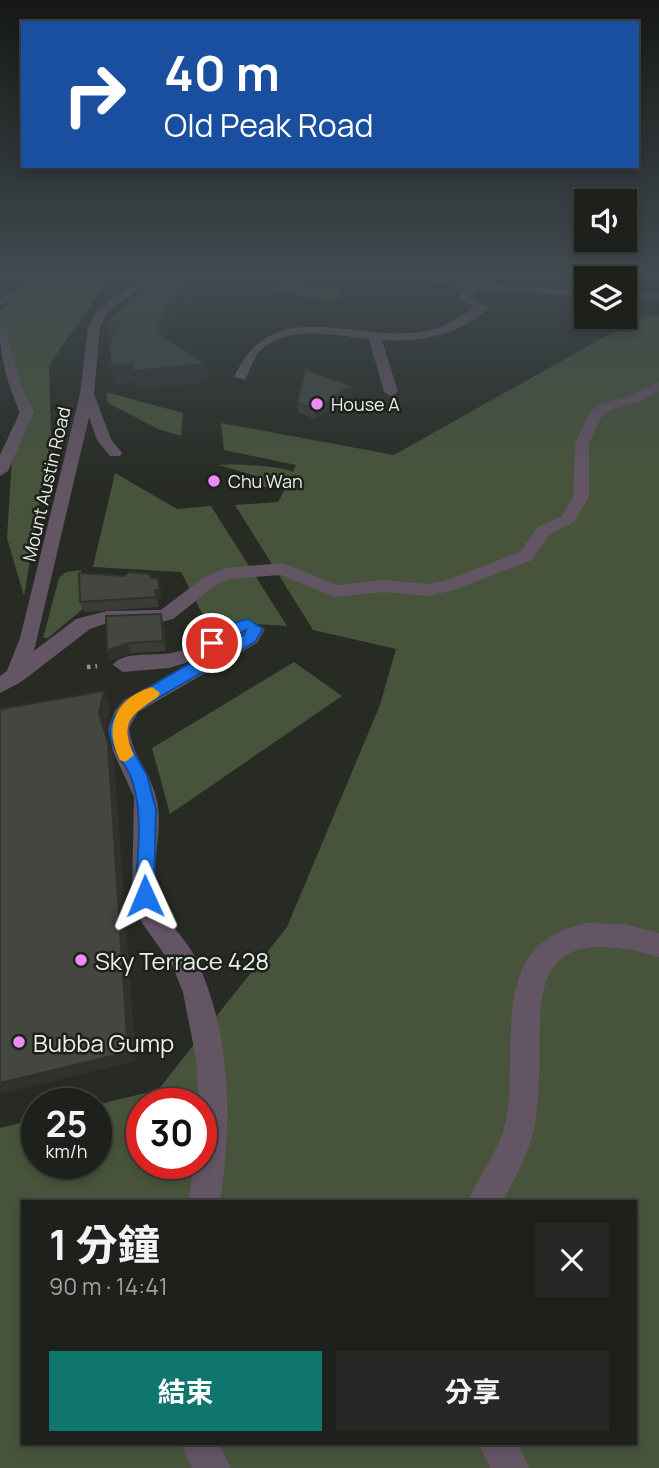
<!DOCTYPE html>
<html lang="zh-TW">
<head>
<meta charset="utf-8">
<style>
	:root { --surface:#1d201b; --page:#252824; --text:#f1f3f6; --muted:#a0a3a3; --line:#3b3e3a; --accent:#0f766e }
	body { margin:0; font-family:Manrope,"Noto Sans TC",sans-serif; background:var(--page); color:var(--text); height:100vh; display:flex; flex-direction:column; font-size:26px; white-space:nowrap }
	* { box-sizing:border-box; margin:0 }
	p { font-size:23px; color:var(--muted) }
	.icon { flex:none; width:38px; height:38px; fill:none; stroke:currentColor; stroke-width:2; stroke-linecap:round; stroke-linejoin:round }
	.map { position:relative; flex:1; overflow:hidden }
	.panel { position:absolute; left:21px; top:1200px; width:616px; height:245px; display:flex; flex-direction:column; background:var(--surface); border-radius:0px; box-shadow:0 4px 10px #0003,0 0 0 2px var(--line) }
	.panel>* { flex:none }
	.top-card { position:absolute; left:21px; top:21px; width:618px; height:147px; border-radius:0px; box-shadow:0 4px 10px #0003,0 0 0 2px var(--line); background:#1a4fa0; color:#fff; overflow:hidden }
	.fabs { position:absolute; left:574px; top:189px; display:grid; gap:14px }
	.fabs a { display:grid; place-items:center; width:63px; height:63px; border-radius:0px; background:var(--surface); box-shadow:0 4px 10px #0003,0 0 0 2px var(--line); font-size:35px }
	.speed { position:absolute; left:21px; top:1088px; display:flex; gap:14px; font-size:35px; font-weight:700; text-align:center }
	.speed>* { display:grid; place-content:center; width:91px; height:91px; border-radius:50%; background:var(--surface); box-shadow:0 4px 10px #0003,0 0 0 2px var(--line); line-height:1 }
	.speed small { font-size:18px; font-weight:400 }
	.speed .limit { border:10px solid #d22; background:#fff; color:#111 }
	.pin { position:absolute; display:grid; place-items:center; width:60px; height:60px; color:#fff; margin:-30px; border:4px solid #fff; border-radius:50%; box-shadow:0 2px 7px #0007 }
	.me { position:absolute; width:77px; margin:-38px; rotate:359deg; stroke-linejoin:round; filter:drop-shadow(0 0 5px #0008) }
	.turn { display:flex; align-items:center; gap:24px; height:147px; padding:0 28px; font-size:32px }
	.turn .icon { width:91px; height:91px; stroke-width:2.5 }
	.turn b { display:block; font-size:49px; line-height:60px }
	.round { display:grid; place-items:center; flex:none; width:74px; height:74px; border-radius:0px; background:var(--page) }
	.head { display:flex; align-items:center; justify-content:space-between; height:119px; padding:0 28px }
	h1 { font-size:42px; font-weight:700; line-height:52px }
	.action { display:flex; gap:14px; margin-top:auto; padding:14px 28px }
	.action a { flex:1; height:80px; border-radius:0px; background:var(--accent); color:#fff; font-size:28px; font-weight:700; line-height:80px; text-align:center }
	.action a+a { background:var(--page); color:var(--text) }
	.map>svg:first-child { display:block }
	.green { fill:#47543b; fill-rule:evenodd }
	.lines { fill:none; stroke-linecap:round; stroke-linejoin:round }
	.path { stroke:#92958f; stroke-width:4.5; stroke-dasharray:3.5 5; stroke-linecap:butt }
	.minor { fill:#645565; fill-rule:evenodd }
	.wall { fill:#3a3d37 }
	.shaded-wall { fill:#2f322d }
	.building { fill:#434740; stroke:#2f322d; stroke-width:2 }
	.route { fill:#1a73e8; stroke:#114b97; stroke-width:2 }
	.slow { fill:#f59e0b }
	.poi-dot { fill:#ed8cf9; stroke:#1d211a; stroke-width:2.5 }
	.labels { text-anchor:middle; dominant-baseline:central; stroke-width:5; stroke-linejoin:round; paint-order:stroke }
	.far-poi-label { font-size:18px; fill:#ebeee9; stroke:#1d211a; text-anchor:start }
	.far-street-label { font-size:18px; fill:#ebeee9; stroke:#1d211a }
	.near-poi-label { font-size:24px; fill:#ebeee9; stroke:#1d211a; text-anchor:start }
</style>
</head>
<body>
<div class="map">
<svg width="659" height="1468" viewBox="0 0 659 1468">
	<rect width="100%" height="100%" fill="#272b24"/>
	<g class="green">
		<path d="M 33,277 L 110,277 L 49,365 L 51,435 L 24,596 L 7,538 L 12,457 L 19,413 L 0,342 L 0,311 Z"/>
		<path d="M 282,279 L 345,287 L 337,300 L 271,292 Z"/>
		<path d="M 645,314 L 659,316 L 659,1468 L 0,1468 L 0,1128 L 37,1119 L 37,1164 L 96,1164 L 96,1105 L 158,1090 L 287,927 L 380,705 L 396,649 L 313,630 L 235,505 L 278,502 L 286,487 L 256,487 L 263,478 L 219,465 C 231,463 281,466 293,472 L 296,465 L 224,450 L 221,423 L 394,455 ZM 142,1104 L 201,1104 L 201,1164 L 142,1164 ZM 23,1202 L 635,1202 L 635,1444 L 23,1444 Z"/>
		<path d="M 106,392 L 183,413 L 181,436 L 158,429 L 108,403 Z"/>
		<path d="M 115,473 L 177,509 L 211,506 L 287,626 L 206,621 L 181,572 L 93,567 Z"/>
		<path d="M 81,570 L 84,608 L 48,638 L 43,638 L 59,578 L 66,572 Z"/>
		<path d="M 294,662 L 342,696 L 170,814 L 152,748 Z"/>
	</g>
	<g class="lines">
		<path class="path" d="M 87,667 L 97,666"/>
		<g class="minor">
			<path d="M 31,277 L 42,277 L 35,288 L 0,306 L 0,298 L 27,284 Z"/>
			<path d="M 141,277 L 154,277 L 106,314 L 100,328 L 94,394 L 111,439 L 122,453 L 120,456 L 110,456 L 97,440 L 89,417 L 34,651 L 76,619 L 107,611 L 161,610 L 204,577 L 226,568 L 283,563 L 337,585 L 384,580 L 427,584 L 445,581 L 520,552 L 538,527 L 562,516 L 573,497 L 575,443 L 591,411 L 600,404 L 629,396 L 659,382 L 659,391 L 639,402 L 610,410 L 602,416 L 589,443 L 589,497 L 574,522 L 550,534 L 532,560 L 454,590 L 427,596 L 384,592 L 335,597 L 281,575 L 229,579 L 216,585 L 173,619 L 153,624 L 107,623 L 90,629 L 21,682 L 0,693 L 0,676 L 7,671 L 20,638 L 80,394 L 88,328 L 97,310 Z"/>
			<path d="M 397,277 C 460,277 523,288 586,291 L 586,297 L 476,289 L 471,298 L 489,307 C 461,335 419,343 382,340 L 398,392 L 391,396 L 384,392 L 369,339 C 335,336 289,324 261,350 C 253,358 250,370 245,380 L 234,377 C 272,293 352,342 421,332 C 442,329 458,318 475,307 L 459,299 L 465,288 Z"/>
			<rect x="625" y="293" width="34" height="6"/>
			<path d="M 0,326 L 6,330 L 21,385 L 34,412 L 8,471 L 0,476 L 0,455 L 20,412 C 7,383 0,359 0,326 Z"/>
			<path d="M 248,618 L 265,629 L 257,643 L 138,712 L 129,728 C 131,754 150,772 156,797 C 165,830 149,865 157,898 C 164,922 187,938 197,961 C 232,1037 232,1121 220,1202 L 188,1202 L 194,1164 L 201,1164 L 201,1104 L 199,1104 L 196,1059 L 183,992 L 172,965 L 142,923 L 132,895 L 134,797 L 113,751 L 108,728 L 115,711 L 124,700 L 198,659 L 169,668 L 123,672 L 113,665 C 121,651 157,656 172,653 C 199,648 220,625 248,618 ZM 245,631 L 243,633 L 207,654 Z"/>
			<path d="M 587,923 L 624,924 L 659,933 L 659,957 C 505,913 550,1024 536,1118 C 532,1148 516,1177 502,1202 L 468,1202 C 479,1174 500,1151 506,1120 C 520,1046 485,943 587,923 Z"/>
			<path d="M 181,1444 L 219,1444 L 231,1468 L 192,1468 Z"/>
			<path d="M 479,1444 L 518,1444 L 529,1468 L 490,1468 Z"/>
		</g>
	</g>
	<g class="wall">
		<path d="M 172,319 L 165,337 L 206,364 L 209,382 L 137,390 L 135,382 L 115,385 L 111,366 L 110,340 L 109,340 L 105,322 Z"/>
		<path d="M 351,386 L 351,395 L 315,419 L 298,412 L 297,403 Z"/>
		<path d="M 151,578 L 161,588 L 161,600 L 158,600 L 159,607 L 84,612 L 80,602 Z"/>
		<path d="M 164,624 L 166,651 L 131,653 L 110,661 L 107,651 Z"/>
	</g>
	<g class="shaded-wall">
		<path d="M 197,277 L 219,277 L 172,319 L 160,350 L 157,332 L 169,301 Z"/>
		<path d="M 132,363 L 206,364 L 209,382 L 137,390 L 135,382 L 115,385 L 111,366 Z"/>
		<path d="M 351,386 L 351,395 L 315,419 L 315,410 Z"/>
		<path d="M 158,578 L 161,588 L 161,600 L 158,600 L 155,590 Z"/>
		<path d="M 161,614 L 164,624 L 166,651 L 163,641 Z"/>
		<path d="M 128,643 L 131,653 L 110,661 L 107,651 Z"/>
		<path d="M 104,691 L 110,707 L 105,729 L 114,760 L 136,1061 L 0,1094 L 0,1083 Z"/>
	</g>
	<g class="building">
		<path d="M 156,277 L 197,277 L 169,301 L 157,332 L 206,364 L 133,371 L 132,363 L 111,366 L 109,344 L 120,322 L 105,322 Z"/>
		<path d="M 305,369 L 351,386 L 315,410 L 297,403 Z"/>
		<path d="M 128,572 L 150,574 L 151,578 L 158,578 L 159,590 L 155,590 L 157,597 L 80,602 L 79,573 L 125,576 Z"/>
		<path d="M 161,614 L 163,641 L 128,643 L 107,651 L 106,616 Z"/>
		<path d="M 104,691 L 99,713 L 108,744 L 128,1052 L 0,1083 L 0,709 Z"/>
	</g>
	<linearGradient id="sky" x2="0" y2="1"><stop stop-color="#151814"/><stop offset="0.57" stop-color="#414a50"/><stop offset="1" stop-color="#414a50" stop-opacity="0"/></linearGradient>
	<rect width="659" height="483" fill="url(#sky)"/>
	<path class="route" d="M 248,619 L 263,629 L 255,642 L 137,710 L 127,725 L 126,738 L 147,775 L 156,809 L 154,896 L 151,902 L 145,905 L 138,902 L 135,896 C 137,857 145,812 130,775 C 122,758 104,741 112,721 C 125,693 214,652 244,635 L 246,630 L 212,648 L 205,643 L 233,623 Z"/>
	<path class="slow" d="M 152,687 L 160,693 L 158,697 C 131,715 119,722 134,755 L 125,762 L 120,760 C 103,726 116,698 152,687 Z"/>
	<g class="poi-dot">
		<circle cx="317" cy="404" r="7"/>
		<circle cx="214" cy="481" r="7"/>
		<circle cx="81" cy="960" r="7"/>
		<circle cx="19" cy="1042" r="7"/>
	</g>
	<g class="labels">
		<g class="far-poi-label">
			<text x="331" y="404">House A</text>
			<text x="228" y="481">Chu Wan</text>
		</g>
		<g class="far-street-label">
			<text transform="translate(46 484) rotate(-77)">Mount Austin Road</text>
		</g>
		<g class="near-poi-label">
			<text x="95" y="960">Sky Terrace 428</text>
			<text x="33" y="1042">Bubba Gump</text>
		</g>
	</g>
</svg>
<div class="fabs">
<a><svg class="icon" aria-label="sound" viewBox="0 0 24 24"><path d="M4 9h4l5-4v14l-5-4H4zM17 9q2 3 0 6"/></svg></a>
<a><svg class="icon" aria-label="layers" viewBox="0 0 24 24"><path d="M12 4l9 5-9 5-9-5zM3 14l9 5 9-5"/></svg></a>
</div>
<div class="speed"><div>25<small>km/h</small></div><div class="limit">30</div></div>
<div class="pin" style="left:212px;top:643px;background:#d93025"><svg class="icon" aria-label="arrive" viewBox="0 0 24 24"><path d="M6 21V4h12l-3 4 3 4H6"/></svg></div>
<svg class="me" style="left:145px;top:896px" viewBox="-20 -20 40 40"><path d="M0-17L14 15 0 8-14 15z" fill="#1a73e8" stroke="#fff" stroke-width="4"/></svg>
<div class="top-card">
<div class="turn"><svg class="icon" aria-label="right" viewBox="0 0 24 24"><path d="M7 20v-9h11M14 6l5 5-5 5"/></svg><div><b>40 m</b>Old Peak Road</div></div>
</div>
<section class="panel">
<div class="head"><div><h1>1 分鐘</h1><p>90 m · 14:41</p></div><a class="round"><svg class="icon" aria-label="close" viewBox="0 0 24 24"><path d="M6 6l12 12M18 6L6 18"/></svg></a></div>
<div class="action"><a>結束</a><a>分享</a></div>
</section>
</div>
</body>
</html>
